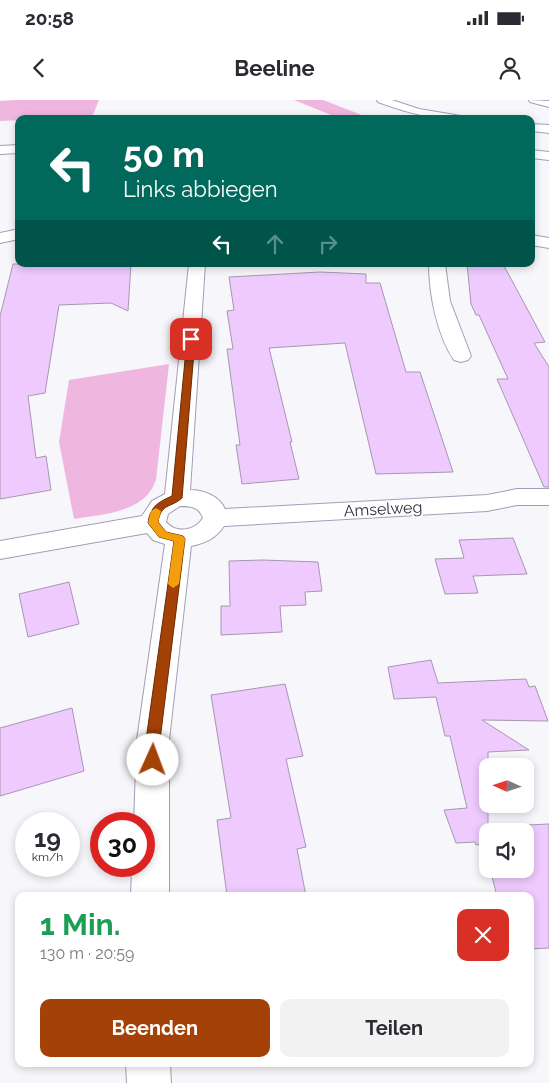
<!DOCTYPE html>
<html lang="de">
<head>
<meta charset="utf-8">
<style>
	:root { --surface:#fff; --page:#f2f2f3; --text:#2b2b33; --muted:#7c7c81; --accent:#a44106 }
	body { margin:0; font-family:Raleway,sans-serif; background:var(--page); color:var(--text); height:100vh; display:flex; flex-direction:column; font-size:19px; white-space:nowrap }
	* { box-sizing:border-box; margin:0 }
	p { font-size:16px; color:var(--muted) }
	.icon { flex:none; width:28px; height:28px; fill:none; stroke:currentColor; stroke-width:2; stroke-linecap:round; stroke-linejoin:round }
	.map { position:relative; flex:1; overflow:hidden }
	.sheet { position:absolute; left:15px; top:792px; width:519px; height:175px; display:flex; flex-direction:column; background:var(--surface); border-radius:10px; box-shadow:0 2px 8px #0003 }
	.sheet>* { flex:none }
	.banner { position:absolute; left:15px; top:15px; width:520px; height:152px; border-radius:10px; box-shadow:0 2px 8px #0003; background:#00695c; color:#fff; overflow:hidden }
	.needle { width:32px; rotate:273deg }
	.buttons { position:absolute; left:479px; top:658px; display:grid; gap:10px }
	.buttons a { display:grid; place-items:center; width:55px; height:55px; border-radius:10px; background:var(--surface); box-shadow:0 2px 8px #0003; font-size:25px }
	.speed { position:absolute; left:15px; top:712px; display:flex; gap:10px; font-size:25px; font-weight:700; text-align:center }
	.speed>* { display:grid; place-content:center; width:65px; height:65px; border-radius:50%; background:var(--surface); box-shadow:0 2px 8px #0003; line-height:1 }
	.speed small { font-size:12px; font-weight:400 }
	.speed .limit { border:8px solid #d22; background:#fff; color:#111 }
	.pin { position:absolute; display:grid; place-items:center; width:42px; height:42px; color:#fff; margin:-21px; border-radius:10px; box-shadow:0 2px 8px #0006 }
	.me { position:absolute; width:55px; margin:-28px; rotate:2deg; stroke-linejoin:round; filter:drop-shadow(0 0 4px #0008) }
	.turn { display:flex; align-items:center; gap:18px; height:105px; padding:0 25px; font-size:22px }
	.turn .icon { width:65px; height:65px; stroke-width:2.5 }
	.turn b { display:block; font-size:35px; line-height:42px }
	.lanes { display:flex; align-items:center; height:48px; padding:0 25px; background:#0003; justify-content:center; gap:25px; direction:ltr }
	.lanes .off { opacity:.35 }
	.round { display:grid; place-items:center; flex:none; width:52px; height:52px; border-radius:10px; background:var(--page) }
	.summary { display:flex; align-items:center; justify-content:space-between; height:85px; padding:0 25px }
	h1 { font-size:30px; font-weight:700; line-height:38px; color:#1e9e55 }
	.button { display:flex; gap:10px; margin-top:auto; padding:10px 25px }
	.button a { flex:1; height:58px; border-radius:10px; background:var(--accent); color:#fff; font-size:20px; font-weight:700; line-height:58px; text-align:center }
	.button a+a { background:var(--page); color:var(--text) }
	.status { display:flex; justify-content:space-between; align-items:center; height:35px; padding:0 25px; background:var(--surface); direction:ltr }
	.status svg { height:14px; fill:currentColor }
	header { display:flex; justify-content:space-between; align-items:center; height:65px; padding:0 25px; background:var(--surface); font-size:22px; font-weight:700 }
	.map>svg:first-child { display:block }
	.green { fill:#efb7df }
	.building { fill:#eecafe; stroke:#a798ae }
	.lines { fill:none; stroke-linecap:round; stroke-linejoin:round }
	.minor-casing { stroke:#a29eb7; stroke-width:2 }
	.minor { fill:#fff; fill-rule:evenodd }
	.route { fill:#a44106; stroke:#6b2a04 }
	.slow { fill:#f59e0b }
	.labels { text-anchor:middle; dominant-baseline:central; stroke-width:4; stroke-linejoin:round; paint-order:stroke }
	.street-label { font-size:16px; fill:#312f3a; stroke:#fff }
</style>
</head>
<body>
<div class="status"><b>20:58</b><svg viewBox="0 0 49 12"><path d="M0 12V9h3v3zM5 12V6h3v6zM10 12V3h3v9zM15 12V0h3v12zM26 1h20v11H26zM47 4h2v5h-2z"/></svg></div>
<header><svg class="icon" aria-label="back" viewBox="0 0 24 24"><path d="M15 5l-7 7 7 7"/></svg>Beeline<svg class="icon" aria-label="person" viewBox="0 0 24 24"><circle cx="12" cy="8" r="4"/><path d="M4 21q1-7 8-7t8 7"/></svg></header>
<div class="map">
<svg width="549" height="983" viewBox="0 0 549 983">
	<rect width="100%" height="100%" fill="#f6f6fb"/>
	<g class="green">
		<path d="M 14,0 L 99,0 L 92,17 L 0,21 L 0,1 Z"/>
		<path d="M 294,0 L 323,0 L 372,19 L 341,19 Z"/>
		<path d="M 169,264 L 156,380 C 145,413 103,414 74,419 L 59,342 L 69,280 Z"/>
	</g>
	<g class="building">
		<path d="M 13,164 L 131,164 L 128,211 L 111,203 L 59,205 L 45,293 L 28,296 L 36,358 L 46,356 L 51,390 L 0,399 L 0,216 Z"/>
		<path d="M 467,164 L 503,164 L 545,242 L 534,243 L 549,267 L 549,387 L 544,387 L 497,279 L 508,279 L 479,215 L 476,215 L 471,204 Z"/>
		<path d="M 320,172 L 366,174 L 366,183 L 380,183 L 406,272 L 420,272 L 453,372 L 376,374 L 345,243 L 269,248 L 292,342 L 290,342 L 299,379 L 242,384 L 236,345 L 240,345 L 227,249 L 233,249 L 227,211 L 234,210 L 229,177 Z"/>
		<path d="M 513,438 L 527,474 L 473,476 L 478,493 L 445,494 L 435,459 L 464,458 L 459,440 Z"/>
		<path d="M 263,460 L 318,462 L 322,491 L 305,492 L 306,505 L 280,506 L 282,532 L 221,535 L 221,506 L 230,506 L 229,461 Z"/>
		<path d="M 69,482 L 79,524 L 28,537 L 19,494 Z"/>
		<path d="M 431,560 L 438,583 L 526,579 L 529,587 L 535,586 L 548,621 L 482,620 L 529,650 L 488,652 L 488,727 L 549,724 L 549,848 L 530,849 L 530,796 L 497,796 L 490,769 L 525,769 L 525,731 L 488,731 L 488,759 L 484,744 L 476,745 L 475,742 L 456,743 L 444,710 L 467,708 L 450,636 L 445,636 L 436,597 L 394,599 L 388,567 Z"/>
		<path d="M 285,584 L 303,656 L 286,659 L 306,747 L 297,749 L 306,796 L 227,796 L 217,720 L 231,718 L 211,595 Z"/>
		<path d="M 72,608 L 84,671 L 0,696 L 0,628 Z"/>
	</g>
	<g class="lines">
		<g class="minor-casing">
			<g id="minor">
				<path d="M 377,0 L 392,0 L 419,9 L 461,16 L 466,19 C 431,19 411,14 378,2 Z"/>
				<path d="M 529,0 L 549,1 L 549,7 L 530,2 Z"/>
				<path d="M 531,24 L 549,25 L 549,33 L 531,31 Z"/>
				<path d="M 19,45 L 19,53 L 0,54 L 0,46 Z"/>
				<path d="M 531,50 L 549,52 L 549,60 L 531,58 Z"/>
				<path d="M 19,129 L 19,139 L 0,143 L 0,133 Z"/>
				<path d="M 531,135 L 549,138 L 549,148 L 531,145 Z"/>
				<path d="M 189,164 L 205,164 L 190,390 C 204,390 219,396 225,409 L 487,395 L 517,389 L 549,389 L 549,405 L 517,405 L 487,411 L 224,426 C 216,438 206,443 191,446 L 169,640 L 169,796 L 131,796 L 132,766 L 144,766 L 144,724 L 134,724 L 137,640 L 165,444 L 153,440 L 147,433 L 0,459 L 0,441 L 142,416 L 152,401 L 165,394 ZM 180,406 C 191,406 199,407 203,418 C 195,431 176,434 166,422 L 168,414 Z"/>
				<path d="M 429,164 L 445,164 L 450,201 L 471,256 L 468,260 L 461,262 L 454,260 C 437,235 429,194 429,164 Z"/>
				<path d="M 126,964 L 170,964 L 171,983 L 127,983 Z"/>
			</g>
		</g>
		<use href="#minor" class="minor"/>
	</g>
	<path class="route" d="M 191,236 L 195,239 L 182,398 C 171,408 161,403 158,422 L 166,432 L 183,436 L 185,439 L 160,640 L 160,660 L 157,664 L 153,666 L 148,664 L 146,660 L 146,640 L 174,441 L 159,437 L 148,423 C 150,407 158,402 172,396 L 187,239 Z"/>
	<path class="slow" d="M 156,408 L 161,411 L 158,422 L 166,432 L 183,436 L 185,439 L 179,484 L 173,488 L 168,484 L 174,441 L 159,437 L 148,423 L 151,411 Z"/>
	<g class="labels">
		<g class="street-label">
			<text transform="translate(383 409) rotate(-3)">Amselweg</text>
		</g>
	</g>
</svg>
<div class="buttons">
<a><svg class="needle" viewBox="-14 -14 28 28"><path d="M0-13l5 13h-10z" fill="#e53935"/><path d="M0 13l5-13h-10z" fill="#7c7c81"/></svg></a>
<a><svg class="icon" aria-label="sound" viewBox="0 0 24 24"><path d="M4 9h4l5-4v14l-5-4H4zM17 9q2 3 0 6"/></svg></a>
</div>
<div class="speed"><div>19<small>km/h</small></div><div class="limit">30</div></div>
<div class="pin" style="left:191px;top:239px;background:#d93025"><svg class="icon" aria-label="arrive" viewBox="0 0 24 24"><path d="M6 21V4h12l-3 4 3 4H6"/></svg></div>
<svg class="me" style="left:153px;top:660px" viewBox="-20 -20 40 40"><circle r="19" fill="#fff"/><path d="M0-13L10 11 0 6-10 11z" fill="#a44106"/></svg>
<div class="banner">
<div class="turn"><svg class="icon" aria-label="left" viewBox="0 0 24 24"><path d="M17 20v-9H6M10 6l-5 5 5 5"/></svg><div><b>50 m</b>Links abbiegen</div></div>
<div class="lanes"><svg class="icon" aria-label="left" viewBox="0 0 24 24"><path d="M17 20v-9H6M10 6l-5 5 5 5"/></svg><svg class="icon off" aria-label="ahead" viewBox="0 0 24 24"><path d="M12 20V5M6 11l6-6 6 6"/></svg><svg class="icon off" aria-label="right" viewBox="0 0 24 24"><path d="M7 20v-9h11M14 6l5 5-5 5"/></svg></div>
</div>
<section class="sheet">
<div class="summary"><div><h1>1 Min.</h1><p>130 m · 20:59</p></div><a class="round" style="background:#d93025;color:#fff"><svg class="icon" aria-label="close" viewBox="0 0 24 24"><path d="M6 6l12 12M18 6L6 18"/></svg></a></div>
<div class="button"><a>Beenden</a><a>Teilen</a></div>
</section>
</div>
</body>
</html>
